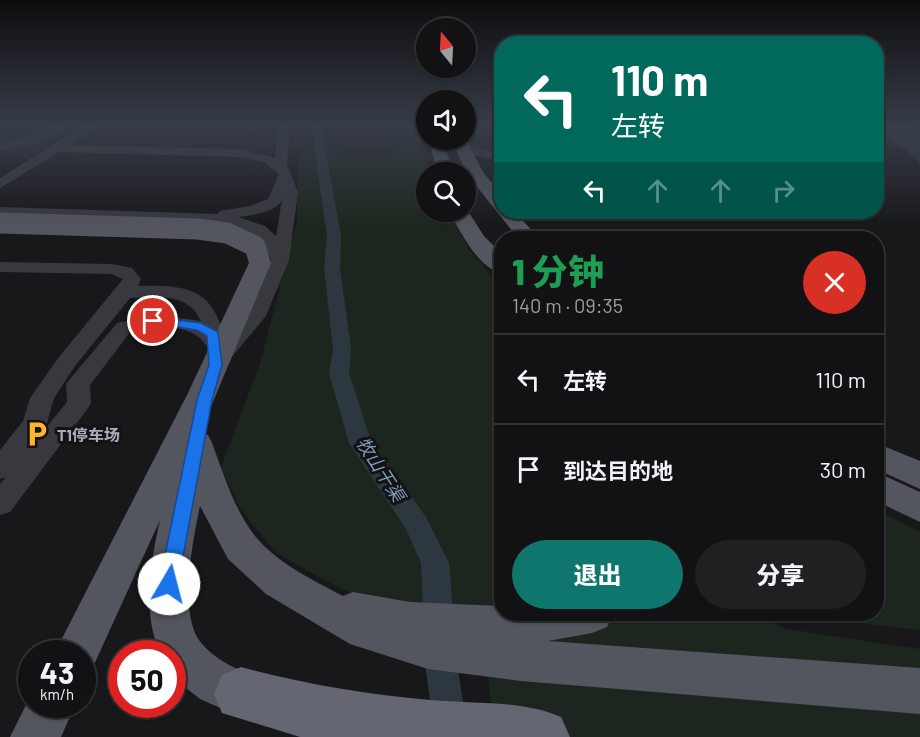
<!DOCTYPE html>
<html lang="zh">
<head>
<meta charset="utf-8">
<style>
	:root { --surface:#121214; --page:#1f2022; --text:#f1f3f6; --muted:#9c9ea0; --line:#313234; --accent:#0f766e }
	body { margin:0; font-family:Barlow,"Noto Sans SC",sans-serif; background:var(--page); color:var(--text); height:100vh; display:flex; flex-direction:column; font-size:22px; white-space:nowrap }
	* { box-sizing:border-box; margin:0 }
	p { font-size:20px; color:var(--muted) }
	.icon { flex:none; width:33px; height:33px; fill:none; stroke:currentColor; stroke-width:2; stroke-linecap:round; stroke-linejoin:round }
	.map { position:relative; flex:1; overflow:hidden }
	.sheet { position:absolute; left:494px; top:231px; width:390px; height:390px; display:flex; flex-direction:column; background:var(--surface); border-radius:24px; box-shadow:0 2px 4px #0004,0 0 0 2px var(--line) }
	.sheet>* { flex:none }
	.top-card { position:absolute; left:494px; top:36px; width:390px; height:183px; border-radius:24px; box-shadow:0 2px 4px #0004,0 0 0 2px var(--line); background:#00695c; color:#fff; overflow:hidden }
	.needle { width:39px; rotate:342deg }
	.controls { position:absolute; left:416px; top:18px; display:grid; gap:12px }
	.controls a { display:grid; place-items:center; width:60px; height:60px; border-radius:50%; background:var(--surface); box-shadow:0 2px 4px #0004,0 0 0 2px var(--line); font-size:30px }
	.speed { position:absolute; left:18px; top:640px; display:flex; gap:12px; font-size:30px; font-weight:700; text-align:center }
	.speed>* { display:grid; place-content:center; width:78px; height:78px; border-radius:50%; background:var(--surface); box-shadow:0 2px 4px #0004,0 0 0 2px var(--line); line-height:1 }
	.speed small { font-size:15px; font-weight:400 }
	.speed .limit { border:9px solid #d22; background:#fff; color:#111 }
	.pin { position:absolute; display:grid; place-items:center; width:51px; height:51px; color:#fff; margin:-26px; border:3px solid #fff; border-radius:50%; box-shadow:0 2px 6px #0007 }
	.me { position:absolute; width:66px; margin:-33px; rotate:8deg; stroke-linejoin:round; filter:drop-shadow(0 0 4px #0008) }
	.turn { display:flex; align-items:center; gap:21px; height:126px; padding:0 18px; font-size:27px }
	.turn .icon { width:78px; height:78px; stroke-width:2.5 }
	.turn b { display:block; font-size:42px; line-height:51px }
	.lanes { display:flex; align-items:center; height:57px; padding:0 18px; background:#0003; justify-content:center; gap:30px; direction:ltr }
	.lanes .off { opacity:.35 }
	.round { display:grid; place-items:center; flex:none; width:63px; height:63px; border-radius:32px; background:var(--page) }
	.head { display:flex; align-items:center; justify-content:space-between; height:102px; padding:0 18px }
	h1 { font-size:36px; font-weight:800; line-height:45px; color:#1e9e55 }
	.cta { display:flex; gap:12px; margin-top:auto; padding:12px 18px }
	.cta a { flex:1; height:69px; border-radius:36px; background:var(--accent); color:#fff; font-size:24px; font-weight:800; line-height:69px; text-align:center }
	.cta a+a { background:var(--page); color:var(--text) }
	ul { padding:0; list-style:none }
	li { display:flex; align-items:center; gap:18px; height:90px; padding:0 18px; border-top:2px solid var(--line) }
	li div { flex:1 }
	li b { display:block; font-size:22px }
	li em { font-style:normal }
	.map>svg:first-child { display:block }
	.built { fill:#232327 }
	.green { fill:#1d261e }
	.water { fill:#2c373f }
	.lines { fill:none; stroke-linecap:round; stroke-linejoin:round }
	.canal { fill:#2c373f; fill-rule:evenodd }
	.minor { fill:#38393f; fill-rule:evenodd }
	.major { fill:#54565f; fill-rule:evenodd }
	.highway { fill:#646771; fill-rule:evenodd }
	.major-bridge { stroke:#54565f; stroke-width:21 }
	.route { fill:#1a73e8; stroke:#114b97; stroke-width:1.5 }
	.labels { text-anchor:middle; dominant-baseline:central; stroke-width:6; stroke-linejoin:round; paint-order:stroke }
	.poi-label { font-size:16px; font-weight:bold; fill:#a9aebb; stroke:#131315; text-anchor:start }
	.water-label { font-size:18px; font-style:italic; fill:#7d9db8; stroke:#131315 }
</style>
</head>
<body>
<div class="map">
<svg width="920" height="737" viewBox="0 0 920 737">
	<rect width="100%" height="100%" fill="#18181a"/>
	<path class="built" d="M 0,125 L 79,125 L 47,144 L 52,145 L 29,159 L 0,158 Z"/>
	<g class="green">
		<path d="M 399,125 L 415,125 L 430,172 L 426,172 L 426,212 L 449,212 L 469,249 L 501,287 L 501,614 L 757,614 L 785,629 L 920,649 L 920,737 L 495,737 L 481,616 L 370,602 L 324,580 L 276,553 L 239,507 L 221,467 L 260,364 L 297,220 L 299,152 L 338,149 L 342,156 L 378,157 L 392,153 L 400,134 Z"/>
		<path d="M 876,509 L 920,532 L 920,630 L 865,624 L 812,614 L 876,614 Z"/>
	</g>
	<path class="water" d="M 876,125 L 906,125 L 920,131 L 920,163 L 905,149 L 876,133 Z"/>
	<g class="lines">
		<path class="canal" d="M 311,125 L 321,125 L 341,236 L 340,268 L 351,349 L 349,373 L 371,441 L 426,517 L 449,563 L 458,671 L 469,737 L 435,737 L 426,671 L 421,563 L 406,529 L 349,443 L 329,373 L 333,349 L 324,268 L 327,236 Z"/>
		<g class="minor">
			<path d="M 55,125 L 71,125 L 37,143 L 0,151 L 0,143 L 29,137 Z"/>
			<path d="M 84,125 L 99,125 L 70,145 L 239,149 L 275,158 L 278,125 L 290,125 L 287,165 L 298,192 L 289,260 L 266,316 L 231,358 L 215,358 L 212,353 L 218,345 L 206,345 C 191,322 155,326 131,331 L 90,385 L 91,403 L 88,408 L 10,512 L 0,515 L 0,484 L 6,477 L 0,479 L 0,450 L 23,421 L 30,398 L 59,357 L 123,279 L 112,274 L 0,272 L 0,262 L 112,264 L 132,268 L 141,279 L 138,286 C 184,285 214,287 224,339 L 247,314 L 271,260 C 261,237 251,232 227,224 L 0,217 L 0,207 L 218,214 L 220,211 L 250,206 L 268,199 L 279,174 L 264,162 L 239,157 L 59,152 L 0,188 L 0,178 ZM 282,200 L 276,236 L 265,226 L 238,217 C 251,215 275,213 282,200 ZM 156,297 C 178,298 191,301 201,321 L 158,315 L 117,323 L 70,379 L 66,384 L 67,402 L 35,441 L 47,423 L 54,398 L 75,366 L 130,298 Z"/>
			<path d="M 463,144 L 501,154 L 501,162 L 459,151 L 459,145 Z"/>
		</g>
		<g class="major">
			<path d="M 465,137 L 483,172 L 501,194 L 501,212 L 515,212 L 539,238 L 518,238 L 466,173 L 452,140 L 465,140 Z"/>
			<path d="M 429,140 L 443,140 L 453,172 L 437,172 Z"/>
			<path d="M 466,208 L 484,236 L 501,253 L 501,273 C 477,267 461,232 449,212 L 465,212 Z"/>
			<path d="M 260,256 L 268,258 L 271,263 L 200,433 L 208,435 L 212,443 C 224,475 234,509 255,536 C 277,563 313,580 343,596 L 353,592 L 410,602 L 501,606 L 501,614 L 613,614 L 607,627 L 592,633 L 548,641 L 920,668 L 920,714 L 521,681 L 428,669 L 350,644 L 266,594 L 228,559 L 200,506 C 193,539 180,606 197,637 C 210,658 236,669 258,678 L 265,694 L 258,710 L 241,717 L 200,699 L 172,677 L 172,654 L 160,654 C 142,610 150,565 160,520 L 92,669 L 82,673 L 82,654 L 54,654 L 187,395 L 249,263 L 252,258 Z"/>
			<path d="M 876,443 L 920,461 L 920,489 L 876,469 Z"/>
			<path d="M 876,472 L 920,492 L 920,522 L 876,501 Z"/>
			<path d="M 32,693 L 32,705 L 75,705 L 61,737 L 10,737 Z"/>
		</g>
		<path class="highway" d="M 241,667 C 303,684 366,694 430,700 C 473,704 522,700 561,717 L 570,737 L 300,737 L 222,713 L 214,694 L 222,675 Z"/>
		<path class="major-bridge" d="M 0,223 L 198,229 L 227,233 L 255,246 L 260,263"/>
	</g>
	<linearGradient id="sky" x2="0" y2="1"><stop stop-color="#0d0d0e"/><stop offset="0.55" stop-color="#373d49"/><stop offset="1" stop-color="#373d49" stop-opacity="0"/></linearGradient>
	<rect width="920" height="228" fill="url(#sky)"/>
	<path class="route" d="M 153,317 L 201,323 L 218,332 L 222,365 L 212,400 L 178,584 L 175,590 L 169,592 L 162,590 L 159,584 L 197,400 L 209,365 L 207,336 L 197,330 L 149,323 L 149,318 Z"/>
	<defs>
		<g id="parking-bare" transform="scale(2.07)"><path d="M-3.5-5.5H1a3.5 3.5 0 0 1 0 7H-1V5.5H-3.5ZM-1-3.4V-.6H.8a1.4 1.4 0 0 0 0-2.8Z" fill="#ffb52b" stroke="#131315" stroke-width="2.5" paint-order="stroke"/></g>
	</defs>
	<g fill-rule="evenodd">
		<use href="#parking-bare" x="37" y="434"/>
	</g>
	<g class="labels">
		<g class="poi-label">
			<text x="57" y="434">T1停车场</text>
		</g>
		<g class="water-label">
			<text transform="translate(381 469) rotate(57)">牧山干渠</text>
		</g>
	</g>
</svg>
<div class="controls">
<a><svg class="needle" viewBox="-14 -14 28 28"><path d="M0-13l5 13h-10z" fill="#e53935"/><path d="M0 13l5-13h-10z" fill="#9c9ea0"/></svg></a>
<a><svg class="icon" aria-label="sound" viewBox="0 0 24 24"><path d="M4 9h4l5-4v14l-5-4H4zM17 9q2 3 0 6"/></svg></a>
<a><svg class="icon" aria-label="search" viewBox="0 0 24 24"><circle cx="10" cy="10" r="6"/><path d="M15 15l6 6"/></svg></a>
</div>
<div class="speed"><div>43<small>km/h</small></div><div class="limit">50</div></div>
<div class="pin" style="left:153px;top:321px;background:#d93025"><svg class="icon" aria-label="arrive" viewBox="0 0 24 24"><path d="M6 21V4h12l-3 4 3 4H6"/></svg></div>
<svg class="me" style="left:169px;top:584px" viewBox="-20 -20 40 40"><circle r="19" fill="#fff"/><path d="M0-13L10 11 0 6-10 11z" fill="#1a73e8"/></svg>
<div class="top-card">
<div class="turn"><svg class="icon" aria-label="left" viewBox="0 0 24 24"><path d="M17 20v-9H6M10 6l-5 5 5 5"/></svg><div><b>110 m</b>左转</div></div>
<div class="lanes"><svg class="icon" aria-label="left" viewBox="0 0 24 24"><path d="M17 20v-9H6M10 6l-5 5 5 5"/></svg><svg class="icon off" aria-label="ahead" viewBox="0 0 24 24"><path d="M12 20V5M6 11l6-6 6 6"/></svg><svg class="icon off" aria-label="ahead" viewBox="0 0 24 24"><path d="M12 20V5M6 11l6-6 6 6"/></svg><svg class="icon off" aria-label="right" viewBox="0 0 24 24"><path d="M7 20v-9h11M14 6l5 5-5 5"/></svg></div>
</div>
<section class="sheet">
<div class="head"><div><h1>1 分钟</h1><p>140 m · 09:35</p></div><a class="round" style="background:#d93025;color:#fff"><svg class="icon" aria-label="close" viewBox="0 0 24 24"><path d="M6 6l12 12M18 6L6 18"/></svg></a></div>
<ul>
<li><svg class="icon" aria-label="left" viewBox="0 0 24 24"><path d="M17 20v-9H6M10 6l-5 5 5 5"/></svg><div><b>左转</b></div><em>110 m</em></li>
<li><svg class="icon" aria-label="arrive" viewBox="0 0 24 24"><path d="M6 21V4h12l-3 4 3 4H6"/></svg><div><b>到达目的地</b></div><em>30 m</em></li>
</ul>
<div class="cta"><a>退出</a><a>分享</a></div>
</section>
</div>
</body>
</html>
